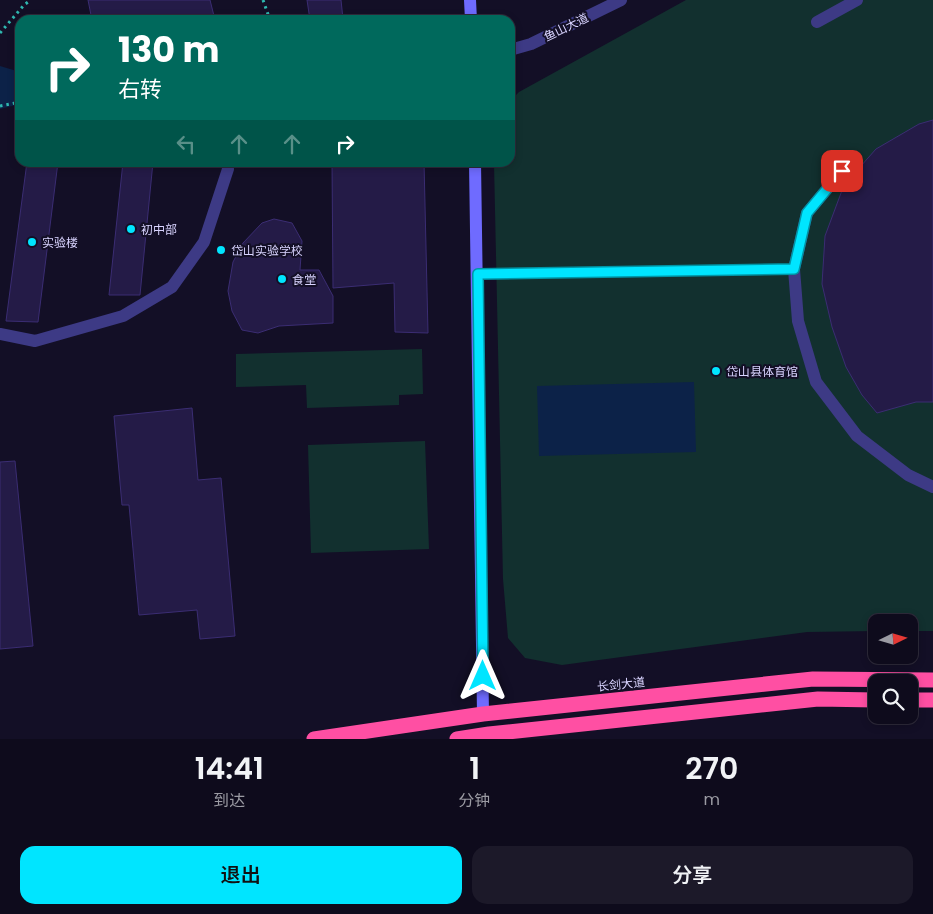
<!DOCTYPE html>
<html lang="zh">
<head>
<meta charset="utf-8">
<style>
	:root { --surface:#0e0b1c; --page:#1c1929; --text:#f1f3f6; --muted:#9b9ba3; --line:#2e2b3b; --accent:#00e5ff }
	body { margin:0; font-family:Poppins,"Noto Sans SC",sans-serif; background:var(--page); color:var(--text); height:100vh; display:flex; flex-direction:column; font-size:19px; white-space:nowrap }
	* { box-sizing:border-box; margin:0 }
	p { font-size:16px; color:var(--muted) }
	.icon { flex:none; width:28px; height:28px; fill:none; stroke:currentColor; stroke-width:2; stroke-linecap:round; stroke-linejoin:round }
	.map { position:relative; height:739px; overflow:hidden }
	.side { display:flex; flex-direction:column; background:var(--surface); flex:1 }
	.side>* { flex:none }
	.banner { position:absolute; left:15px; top:15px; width:500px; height:152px; border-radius:15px; box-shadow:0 2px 8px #0003,0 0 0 1px var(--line); background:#00695c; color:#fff; overflow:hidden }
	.needle { width:32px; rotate:85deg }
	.tools { position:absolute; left:868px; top:614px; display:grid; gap:10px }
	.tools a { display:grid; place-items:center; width:50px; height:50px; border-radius:10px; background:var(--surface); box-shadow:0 2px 8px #0003,0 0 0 1px var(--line); font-size:25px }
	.pin { position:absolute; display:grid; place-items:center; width:42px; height:42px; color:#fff; margin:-21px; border-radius:10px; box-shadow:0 2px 8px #0006 }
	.me { position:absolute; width:55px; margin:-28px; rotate:0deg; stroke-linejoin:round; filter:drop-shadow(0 0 4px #0008) }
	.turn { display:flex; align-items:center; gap:18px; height:105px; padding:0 20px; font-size:22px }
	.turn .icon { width:65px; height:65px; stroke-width:2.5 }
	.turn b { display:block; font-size:35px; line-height:42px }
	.lanes { display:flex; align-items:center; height:48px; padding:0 20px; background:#0003; justify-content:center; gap:25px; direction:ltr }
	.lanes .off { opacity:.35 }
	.eta { display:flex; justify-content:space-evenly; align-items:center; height:85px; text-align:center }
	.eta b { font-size:30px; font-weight:600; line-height:35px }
	.button { display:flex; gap:10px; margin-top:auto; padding:10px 20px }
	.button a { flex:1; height:58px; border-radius:15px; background:var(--accent); color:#111; font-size:20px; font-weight:600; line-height:58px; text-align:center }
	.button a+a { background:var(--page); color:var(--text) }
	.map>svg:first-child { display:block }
	.green { fill:#12302f }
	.water { fill:#0c2248 }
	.building { fill:#241b47; stroke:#3b2d73 }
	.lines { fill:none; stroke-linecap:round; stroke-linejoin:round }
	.path { stroke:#2fb8b0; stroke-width:3; stroke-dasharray:2.5 4; stroke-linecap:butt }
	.lane { stroke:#3d3a85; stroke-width:9 }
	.street { stroke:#3d3a85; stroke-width:12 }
	.secondary { stroke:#6f6bff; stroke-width:12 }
	.highway { stroke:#ff4fa3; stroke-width:15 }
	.route-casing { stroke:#0095a6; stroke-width:12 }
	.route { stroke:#00e5ff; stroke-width:9 }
	.poi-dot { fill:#00e5ff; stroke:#130f26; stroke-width:2 }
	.labels { text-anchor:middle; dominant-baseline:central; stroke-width:4; stroke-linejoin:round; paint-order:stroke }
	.street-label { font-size:12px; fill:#d9d4ff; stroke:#130f26 }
	.poi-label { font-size:12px; fill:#d9d4ff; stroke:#130f26; text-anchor:start }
</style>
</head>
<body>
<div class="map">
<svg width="933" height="739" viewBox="0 0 933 739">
	<rect width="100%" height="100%" fill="#130f26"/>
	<g class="green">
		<path d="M 686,0 L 933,0 L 933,631 L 909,631 L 909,622 L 876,622 L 876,631 L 807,632 L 562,665 L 525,658 L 508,638 L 503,579 L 494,163 L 510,162 L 510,101 L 519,92 Z"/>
		<path d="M 422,349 L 423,394 L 399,395 L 399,405 L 307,408 L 306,385 L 236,387 L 236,354 Z"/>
		<path d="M 425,441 L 429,549 L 311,553 L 308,445 Z"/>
	</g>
	<g class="water">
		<path d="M 0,66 L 20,72 L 20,104 L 0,109 Z"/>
		<path d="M 694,382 L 696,452 L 539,456 L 537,386 Z"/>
	</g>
	<g class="building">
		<path d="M 88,0 L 210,0 L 215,20 L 92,20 Z"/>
		<path d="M 307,0 L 341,0 L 343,19 L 310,20 Z"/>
		<path d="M 933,120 L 933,402 L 916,402 L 877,413 L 862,395 L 846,367 L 832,327 L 822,284 L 825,236 L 844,185 L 876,149 L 919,124 Z"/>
		<path d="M 27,162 L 58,162 L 38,322 L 6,321 Z"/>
		<path d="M 123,162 L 153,162 L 140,295 L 109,295 Z"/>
		<path d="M 332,162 L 424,162 L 428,333 L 395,332 L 394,283 L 333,288 Z"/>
		<path d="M 274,219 L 292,223 L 302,241 L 300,270 L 319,270 L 333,296 L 333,323 L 279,326 L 258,333 L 242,330 L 232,311 L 228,291 L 233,262 L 243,243 L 262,223 Z"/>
		<path d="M 192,408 L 198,480 L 221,478 L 235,636 L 200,639 L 197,610 L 139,615 L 129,505 L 122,505 L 114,416 Z"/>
		<path d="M 15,461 L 33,646 L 0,649 L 0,462 Z"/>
	</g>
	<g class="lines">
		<g class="path">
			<path d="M 263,0 L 270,20"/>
			<path d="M 0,33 L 24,5 L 31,0"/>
			<path d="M 0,106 L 20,102"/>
		</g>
		<path class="lane" d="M 477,274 L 794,269"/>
		<g class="street">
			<path d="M 817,22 L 857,0"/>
			<path d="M 510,50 L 531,44 L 621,0"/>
			<path d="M 842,171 L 807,213 L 794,269 L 798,321 L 816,382 L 857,436 L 908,475 L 933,487"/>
			<path d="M 0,334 L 35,341 L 123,316 L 172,287 L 204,242 L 228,169 L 227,162"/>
		</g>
		<g class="secondary">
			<path d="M 470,0 L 471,20"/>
			<path d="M 475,162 L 483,714"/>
		</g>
		<g class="highway">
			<path d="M 909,700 L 933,700"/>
			<path d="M 314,739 L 483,714 L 813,679 L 933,680"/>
			<path d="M 457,739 L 489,734 L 818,699 L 876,700"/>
		</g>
	</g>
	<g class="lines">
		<g class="route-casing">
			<path id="route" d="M 483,676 L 478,274 L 794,269 L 807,213 L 842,171"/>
		</g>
		<use href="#route" class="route"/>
	</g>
	<g class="poi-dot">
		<circle cx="131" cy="229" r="5"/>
		<circle cx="32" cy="242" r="5"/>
		<circle cx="221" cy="250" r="5"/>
		<circle cx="282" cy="279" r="5"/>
		<circle cx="716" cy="371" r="5"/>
	</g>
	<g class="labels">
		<g class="street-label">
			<text transform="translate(566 27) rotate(-26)">鱼山大道</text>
			<text transform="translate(621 684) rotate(-6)">长剑大道</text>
		</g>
		<g class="poi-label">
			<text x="141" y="229">初中部</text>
			<text x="42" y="242">实验楼</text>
			<text x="231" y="250">岱山实验学校</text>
			<text x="292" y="279">食堂</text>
			<text x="726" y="371">岱山县体育馆</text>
		</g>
	</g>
</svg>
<div class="tools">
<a><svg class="needle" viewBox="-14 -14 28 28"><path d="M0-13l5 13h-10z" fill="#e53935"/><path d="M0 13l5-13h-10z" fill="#9b9ba3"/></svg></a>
<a><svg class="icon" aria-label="search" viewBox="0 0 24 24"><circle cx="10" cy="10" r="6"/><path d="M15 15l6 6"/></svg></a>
</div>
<div class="pin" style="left:842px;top:171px;background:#d93025"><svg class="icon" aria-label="arrive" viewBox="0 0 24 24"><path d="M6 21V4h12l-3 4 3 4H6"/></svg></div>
<svg class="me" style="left:483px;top:676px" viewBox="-20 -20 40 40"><path d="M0-17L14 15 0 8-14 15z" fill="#00e5ff" stroke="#fff" stroke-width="4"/></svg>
<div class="banner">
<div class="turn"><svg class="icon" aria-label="right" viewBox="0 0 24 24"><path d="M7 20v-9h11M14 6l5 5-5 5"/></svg><div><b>130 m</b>右转</div></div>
<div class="lanes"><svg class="icon off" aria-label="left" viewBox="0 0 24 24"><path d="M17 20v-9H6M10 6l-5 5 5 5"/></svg><svg class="icon off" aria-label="ahead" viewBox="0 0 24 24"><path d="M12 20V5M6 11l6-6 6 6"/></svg><svg class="icon off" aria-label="ahead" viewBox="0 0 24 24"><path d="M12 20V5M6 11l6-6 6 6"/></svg><svg class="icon" aria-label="right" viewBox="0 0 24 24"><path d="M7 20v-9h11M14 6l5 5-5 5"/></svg></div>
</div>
</div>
<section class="side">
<div class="eta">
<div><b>14:41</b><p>到达</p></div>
<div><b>1</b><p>分钟</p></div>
<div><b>270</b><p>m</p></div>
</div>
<div class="button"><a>退出</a><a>分享</a></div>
</section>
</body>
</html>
